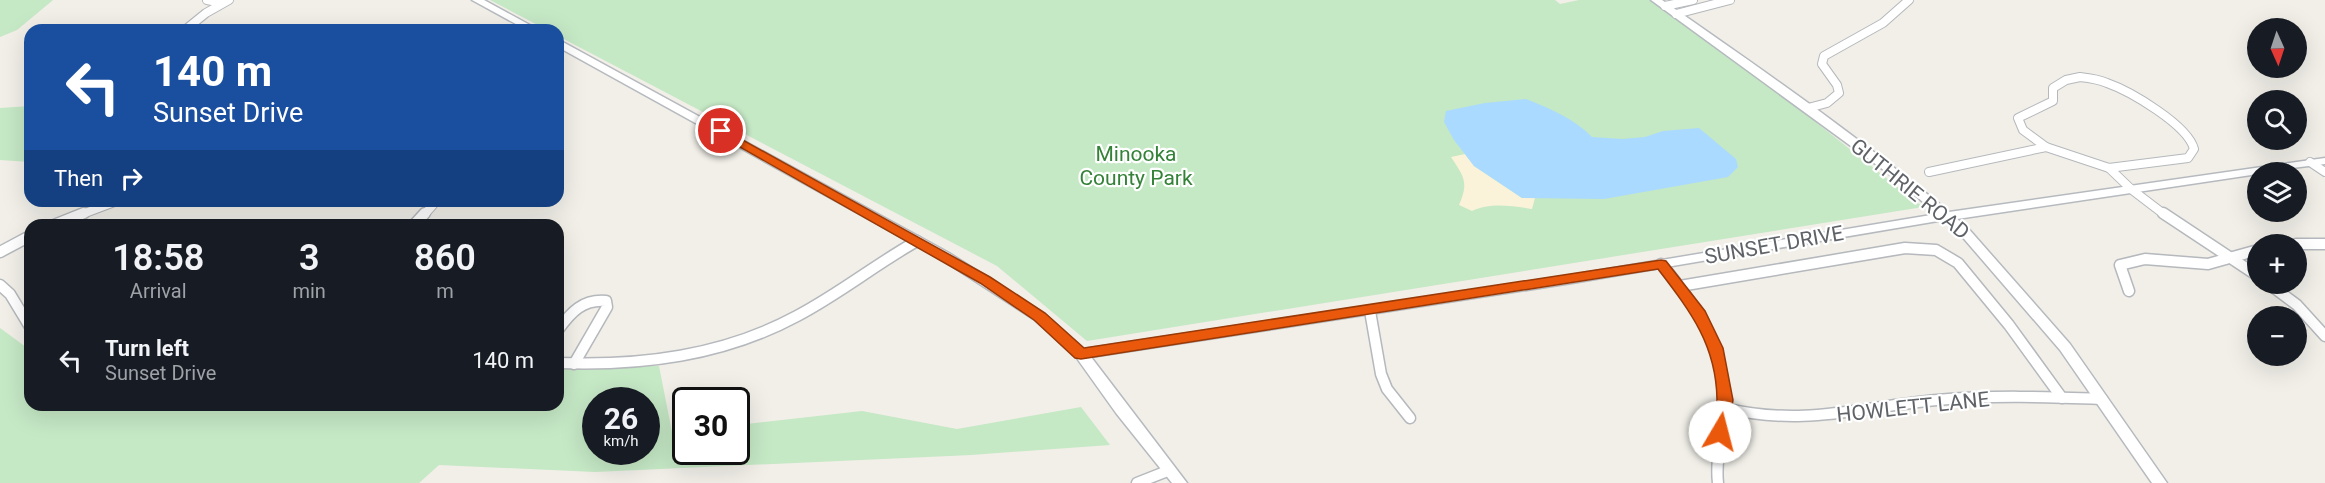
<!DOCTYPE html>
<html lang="en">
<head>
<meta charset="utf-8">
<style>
	:root { --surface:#171b24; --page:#242831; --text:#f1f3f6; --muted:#9ea1a6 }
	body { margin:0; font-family:Roboto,sans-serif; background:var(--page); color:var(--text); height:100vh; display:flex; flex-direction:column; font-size:22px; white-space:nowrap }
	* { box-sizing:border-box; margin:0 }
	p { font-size:20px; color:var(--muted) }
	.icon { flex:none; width:33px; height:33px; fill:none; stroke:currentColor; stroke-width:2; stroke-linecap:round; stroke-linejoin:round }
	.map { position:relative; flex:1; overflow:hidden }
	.drawer { position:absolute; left:24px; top:219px; width:540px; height:192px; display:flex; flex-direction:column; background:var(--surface); border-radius:18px; box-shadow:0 6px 24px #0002 }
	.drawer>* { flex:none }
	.top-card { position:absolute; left:24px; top:24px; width:540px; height:183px; border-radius:18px; box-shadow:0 6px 24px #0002; background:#1a4fa0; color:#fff; overflow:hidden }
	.needle { width:39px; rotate:177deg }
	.buttons { position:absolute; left:2247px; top:18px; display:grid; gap:12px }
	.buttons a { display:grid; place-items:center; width:60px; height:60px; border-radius:50%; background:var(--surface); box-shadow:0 6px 24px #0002; font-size:30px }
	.speed { position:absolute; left:582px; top:387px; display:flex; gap:12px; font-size:30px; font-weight:700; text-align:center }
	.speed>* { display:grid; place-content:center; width:78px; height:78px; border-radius:50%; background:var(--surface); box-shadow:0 6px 24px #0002; line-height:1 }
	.speed small { font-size:15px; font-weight:400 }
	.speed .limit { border:3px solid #111; border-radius:9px; background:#fff; color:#111 }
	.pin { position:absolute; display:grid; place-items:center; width:51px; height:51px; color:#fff; margin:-26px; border:3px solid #fff; border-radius:50%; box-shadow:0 2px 6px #0007 }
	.me { position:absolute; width:66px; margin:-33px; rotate:8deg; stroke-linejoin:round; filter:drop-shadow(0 0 4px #0008) }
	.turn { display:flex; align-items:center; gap:21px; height:126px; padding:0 30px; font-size:27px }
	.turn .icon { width:78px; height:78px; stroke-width:2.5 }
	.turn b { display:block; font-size:42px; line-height:51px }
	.then { display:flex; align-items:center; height:57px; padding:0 30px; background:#0003; gap:12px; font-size:22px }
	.eta { display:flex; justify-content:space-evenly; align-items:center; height:102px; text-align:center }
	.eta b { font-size:36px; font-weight:600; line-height:42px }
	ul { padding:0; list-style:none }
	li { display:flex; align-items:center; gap:18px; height:78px; padding:0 30px }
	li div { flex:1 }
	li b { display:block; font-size:22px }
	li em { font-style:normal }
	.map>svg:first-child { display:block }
	.green { fill:#c5e8c5; fill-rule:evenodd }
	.sand { fill:#fbf3d9 }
	.water { fill:#aadaff }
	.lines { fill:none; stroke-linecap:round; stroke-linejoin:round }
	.street-far1-casing { stroke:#b5b8bc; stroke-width:10 }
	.street-casing { stroke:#b5b8bc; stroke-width:13 }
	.secondary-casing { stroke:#b6babf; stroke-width:3 }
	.street-far1 { stroke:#fff; stroke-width:8 }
	.street { stroke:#fff; stroke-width:10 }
	.secondary { fill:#fff; fill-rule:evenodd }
	.route { fill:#ea580c; stroke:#983908; stroke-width:1.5 }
	.labels { text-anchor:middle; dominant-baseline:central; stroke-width:4.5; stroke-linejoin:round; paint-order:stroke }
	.park-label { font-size:21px; fill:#348238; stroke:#fff }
	.street-label { font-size:21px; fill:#5f6368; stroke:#fff }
</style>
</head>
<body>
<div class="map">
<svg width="2325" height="483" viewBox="0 0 2325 483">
	<rect width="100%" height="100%" fill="#f1efe8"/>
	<g class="green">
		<path d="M 0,0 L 53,0 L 17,30 L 0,37 Z"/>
		<path d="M 490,0 L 1555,0 L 1560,4 L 1579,0 L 1651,0 L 1741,63 L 1923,207 L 1087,341 L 997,266 L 558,36 L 558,30 L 547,30 Z"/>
		<path d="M 30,106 L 30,162 L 0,160 L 0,108 Z"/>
		<path d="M 0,328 L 30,350 L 30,405 L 558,405 L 558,367 L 659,366 L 672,432 L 685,431 L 686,452 L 736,452 L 737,425 L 862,411 L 957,429 L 1081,407 L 1110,445 L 971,455 L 595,472 L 439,465 L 419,483 L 0,483 ZM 596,400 L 646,400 L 646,452 L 596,452 Z"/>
	</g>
	<path class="sand" d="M 1465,154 L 1474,166 L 1522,198 L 1535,198 L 1532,209 C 1513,206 1490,202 1472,211 L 1459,205 C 1469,182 1464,177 1451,157 Z"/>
	<path class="water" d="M 1526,99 C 1551,109 1573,118 1592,137 L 1622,139 L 1645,137 L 1663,131 L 1699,128 L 1736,159 L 1738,167 L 1728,177 L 1604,199 L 1522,198 L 1474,166 L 1454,140 L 1444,122 L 1446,111 L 1485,103 Z"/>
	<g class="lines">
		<g class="street-far1-casing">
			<g id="street-far1">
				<path d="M 207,0 L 222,3"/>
				<path d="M 1665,6 L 1693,0"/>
				<path d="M 1676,14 L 1730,0"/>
				<path d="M 185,30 L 206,13 L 229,0"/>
				<path d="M 2080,77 C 2089,78 2098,79 2107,83 C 2130,91 2188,125 2194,149 L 2188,158 L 2109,168 L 2046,147 L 2023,130 L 2018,118 L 2053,101 L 2053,88 L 2066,80 Z"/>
				<path d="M 1808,108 L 1827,103 L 1839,93 L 1837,85 L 1822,64 L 1824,56 L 1883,23 L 1909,0"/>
				<path d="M 2310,162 L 2325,172"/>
				<path d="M 2109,168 L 2131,189 L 2165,215"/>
				<path d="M 1929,172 L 2046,147"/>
				<path d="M 80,215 L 117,201"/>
				<path d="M 424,215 L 433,205"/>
			</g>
		</g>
		<g class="street-casing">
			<g id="street">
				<path d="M 2163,213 L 2258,276"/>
				<path d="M 54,225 L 84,213"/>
				<path d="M 414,225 L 425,213"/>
				<path d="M 2296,244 L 2325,244"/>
				<path d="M 0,252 L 30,236"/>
				<path d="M 1661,264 C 1697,306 1727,352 1724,409 C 1723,434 1715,458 1718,483"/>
				<path d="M 2269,284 L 2297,305 L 2325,336"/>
				<path d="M 0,285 L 10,294 L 30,327"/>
				<path d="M 1680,286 L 1905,248 L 1936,250 L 1958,263 L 2009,325 L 2062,398"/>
				<path d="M 2129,291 L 2120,265 L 2145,259 L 2208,264 L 2258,250"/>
				<path d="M 1370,311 L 1381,374 L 1387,389 L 1410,418"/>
				<path d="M 558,330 C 571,312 583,299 606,301 L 607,307 L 574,364"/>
				<path d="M 558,363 C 641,366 723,356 797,316 C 839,294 876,264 917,241"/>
				<path d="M 1724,408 C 1805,427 1859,407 1937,400 C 1992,395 2047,397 2102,399"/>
				<path d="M 1137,483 L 1170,470"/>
			</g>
		</g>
		<g class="secondary-casing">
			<g id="secondary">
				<path d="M 472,0 L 484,0 L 539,30 L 527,30 Z"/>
				<path d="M 1651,0 L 1662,0 C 1760,68 1858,136 1949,212 L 2325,158 L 2325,164 L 2258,172 L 2258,174 L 1957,219 L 1967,227 L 2070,344 L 2167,483 L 2152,483 L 2060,350 L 1959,233 L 1944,220 L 1572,283 L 1091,357 L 1187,483 L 1172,483 L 1116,413 L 1076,357 L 1035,320 L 941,259 L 558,47 L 558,40 L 561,41 L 949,253 L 1045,314 L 1084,349 L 1572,275 L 1937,214 L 1896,179 Z"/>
			</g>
		</g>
		<use href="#street-far1" class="street-far1"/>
		<use href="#street" class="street"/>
		<use href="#secondary" class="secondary"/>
	</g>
	<path class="route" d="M 721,128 L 990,277 L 1045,313 L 1084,348 L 1661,260 L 1666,261 L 1705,311 L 1723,348 L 1733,400 L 1728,432 L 1726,436 L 1715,436 L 1712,432 C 1714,422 1717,410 1717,399 C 1716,344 1690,311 1658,269 L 1081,359 L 1075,358 L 1034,320 L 980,283 L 717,134 L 717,129 Z"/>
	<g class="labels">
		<g class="park-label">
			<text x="1136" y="154">Minooka<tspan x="1136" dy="24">County Park</tspan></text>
		</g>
		<g class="street-label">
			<text transform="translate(1910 189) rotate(39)">GUTHRIE ROAD</text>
			<text transform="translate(1774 245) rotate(-10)">SUNSET DRIVE</text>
			<text transform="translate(1913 407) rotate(-6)">HOWLETT LANE</text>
		</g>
	</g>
</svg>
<div class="buttons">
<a><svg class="needle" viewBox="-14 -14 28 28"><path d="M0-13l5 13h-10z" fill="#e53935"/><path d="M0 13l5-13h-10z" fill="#9ea1a6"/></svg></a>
<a><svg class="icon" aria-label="search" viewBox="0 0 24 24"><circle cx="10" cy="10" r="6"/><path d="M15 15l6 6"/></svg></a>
<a><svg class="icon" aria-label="layers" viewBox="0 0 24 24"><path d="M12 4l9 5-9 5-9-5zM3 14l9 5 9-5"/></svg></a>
<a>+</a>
<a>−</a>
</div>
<div class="speed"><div>26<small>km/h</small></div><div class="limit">30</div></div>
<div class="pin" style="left:721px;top:131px;background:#d93025"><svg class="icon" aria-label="arrive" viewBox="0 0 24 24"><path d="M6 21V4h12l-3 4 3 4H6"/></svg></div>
<svg class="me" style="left:1720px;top:432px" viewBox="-20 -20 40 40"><circle r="19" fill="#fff"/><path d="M0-13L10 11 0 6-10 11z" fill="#ea580c"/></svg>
<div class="top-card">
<div class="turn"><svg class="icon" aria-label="left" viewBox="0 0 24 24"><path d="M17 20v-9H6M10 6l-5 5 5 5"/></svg><div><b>140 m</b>Sunset Drive</div></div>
<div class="then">Then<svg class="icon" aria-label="right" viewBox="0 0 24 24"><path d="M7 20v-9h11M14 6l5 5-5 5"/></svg></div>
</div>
<section class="drawer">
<div class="eta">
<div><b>18:58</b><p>Arrival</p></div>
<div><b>3</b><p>min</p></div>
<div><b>860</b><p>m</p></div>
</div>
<ul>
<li><svg class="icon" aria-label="left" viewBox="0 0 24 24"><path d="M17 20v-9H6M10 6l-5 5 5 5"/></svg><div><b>Turn left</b><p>Sunset Drive</p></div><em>140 m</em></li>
</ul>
</section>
</div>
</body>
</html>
